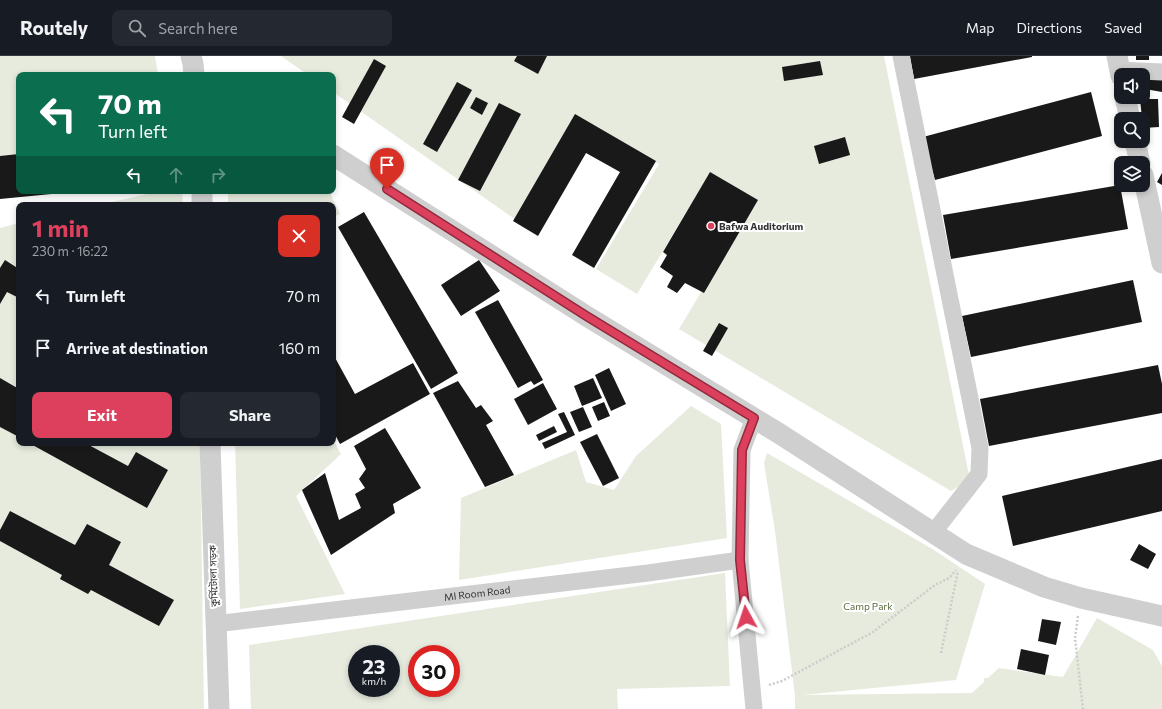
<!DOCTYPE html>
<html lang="en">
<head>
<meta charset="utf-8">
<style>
	:root { --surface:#171b24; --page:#242831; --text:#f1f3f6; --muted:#9ea1a6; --line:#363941; --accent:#dd405c }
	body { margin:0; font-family:Commissioner,"Noto Sans Bengali",sans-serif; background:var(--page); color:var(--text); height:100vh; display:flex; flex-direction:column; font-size:15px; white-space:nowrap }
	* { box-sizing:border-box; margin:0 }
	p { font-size:13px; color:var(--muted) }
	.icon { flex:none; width:22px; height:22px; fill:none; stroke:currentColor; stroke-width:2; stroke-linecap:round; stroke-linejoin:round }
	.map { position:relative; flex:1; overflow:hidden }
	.drawer { position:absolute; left:16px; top:146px; width:320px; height:244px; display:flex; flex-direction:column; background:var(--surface); border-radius:8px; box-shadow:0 2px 6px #0003 }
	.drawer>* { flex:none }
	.banner { position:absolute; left:16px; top:16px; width:320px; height:122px; border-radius:8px; box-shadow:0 2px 6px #0003; background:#0b6e4f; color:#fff; overflow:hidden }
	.controls { position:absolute; left:1114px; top:12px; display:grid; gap:8px }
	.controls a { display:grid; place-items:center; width:36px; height:36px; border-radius:8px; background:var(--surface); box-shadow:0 2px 6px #0003; font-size:20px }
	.speed { position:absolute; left:348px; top:589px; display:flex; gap:8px; font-size:20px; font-weight:700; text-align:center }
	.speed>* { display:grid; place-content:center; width:52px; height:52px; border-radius:50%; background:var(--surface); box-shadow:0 2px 6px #0003; line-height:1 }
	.speed small { font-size:10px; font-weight:400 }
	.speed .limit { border:6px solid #d22; background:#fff; color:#111 }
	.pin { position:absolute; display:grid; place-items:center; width:34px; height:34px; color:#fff; margin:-41px -17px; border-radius:50% 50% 50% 0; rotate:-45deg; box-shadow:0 0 4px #0007 }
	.pin .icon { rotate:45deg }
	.me { position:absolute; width:44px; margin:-22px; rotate:355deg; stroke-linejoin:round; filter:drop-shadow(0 0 3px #0008) }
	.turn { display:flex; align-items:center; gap:14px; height:84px; padding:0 16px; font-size:18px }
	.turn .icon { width:52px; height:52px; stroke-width:2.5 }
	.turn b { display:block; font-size:28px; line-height:34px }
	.lanes { display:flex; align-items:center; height:38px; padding:0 16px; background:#0003; justify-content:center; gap:20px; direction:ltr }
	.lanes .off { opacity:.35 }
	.round { display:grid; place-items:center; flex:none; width:42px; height:42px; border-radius:8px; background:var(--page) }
	.summary { display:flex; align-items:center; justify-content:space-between; height:68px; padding:0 16px }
	h1 { font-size:24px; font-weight:700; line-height:30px; color:var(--accent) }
	.primary-button { display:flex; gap:8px; margin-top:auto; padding:8px 16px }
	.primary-button a { flex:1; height:46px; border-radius:8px; background:var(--accent); color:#fff; font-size:16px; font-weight:700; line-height:46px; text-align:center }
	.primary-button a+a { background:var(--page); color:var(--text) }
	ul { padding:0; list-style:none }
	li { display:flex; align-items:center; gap:12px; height:52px; padding:0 16px }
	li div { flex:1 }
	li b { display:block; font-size:15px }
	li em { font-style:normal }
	header { display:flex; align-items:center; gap:24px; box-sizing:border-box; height:56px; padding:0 20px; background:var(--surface); border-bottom:1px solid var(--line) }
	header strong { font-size:19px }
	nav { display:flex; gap:22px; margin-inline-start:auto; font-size:14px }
	.search { width:280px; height:36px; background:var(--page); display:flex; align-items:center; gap:10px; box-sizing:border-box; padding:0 14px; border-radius:8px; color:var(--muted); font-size:15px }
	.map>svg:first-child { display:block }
	.green { fill:#e6ebde; fill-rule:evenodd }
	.building { fill:#191919 }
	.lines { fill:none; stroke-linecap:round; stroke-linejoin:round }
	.path { stroke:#ccc; stroke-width:2.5; stroke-dasharray:2 2; stroke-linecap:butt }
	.minor { stroke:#cfcfcf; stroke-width:17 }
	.tertiary { stroke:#cfcfcf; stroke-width:21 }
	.route-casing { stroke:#902a3c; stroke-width:10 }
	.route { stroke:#dd405c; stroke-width:7 }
	.poi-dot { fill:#dd405c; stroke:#fff; stroke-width:1.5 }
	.labels { text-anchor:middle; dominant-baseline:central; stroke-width:4; stroke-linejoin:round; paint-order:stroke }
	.poi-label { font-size:10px; font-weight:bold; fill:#323232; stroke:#fff; text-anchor:start }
	.street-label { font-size:10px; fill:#323232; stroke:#fff }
	.park-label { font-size:10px; fill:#5a6d41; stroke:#fff }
</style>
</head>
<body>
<header>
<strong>Routely</strong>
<div class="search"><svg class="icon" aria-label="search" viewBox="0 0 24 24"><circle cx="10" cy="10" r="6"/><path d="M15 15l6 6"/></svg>Search here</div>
<nav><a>Map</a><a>Directions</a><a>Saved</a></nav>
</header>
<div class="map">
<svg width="1162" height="653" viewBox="0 0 1162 653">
	<rect width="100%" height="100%" fill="#fff"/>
	<g class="green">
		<path d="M 0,0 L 155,0 L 158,19 L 19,19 L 19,128 L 0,131 Z"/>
		<path d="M 281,0 L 884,0 L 970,424 L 951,435 L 679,273 L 754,148 L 708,120 L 637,238 L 596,213 L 659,108 L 602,75 L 532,175 L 333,36 L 333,19 L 308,19 Z"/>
		<path d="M 160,135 L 182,135 L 183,149 L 99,149 Z"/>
		<path d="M 228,135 L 329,135 L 340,158 L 333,161 L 333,149 L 228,149 Z"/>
		<path d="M 19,167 L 19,387 L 200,387 L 204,653 L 0,653 L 0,172 Z"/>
		<path d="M 691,350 L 721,368 L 727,482 L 459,524 L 461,442 L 576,394 L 586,426 L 614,434 L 636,400 Z"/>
		<path d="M 333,383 L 341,398 L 296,440 L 345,538 L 240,553 L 235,387 L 333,387 Z"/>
		<path d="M 767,397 L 934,494 L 985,528 L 956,624 L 802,639 L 972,637 L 984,626 L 984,622 L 988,622 L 999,612 L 1063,621 L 1097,562 L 1153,594 L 1162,610 L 1162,653 L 795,653 L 795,640 L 775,475 L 764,407 Z"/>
		<path d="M 725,517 L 730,630 L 617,633 L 618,653 L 251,653 L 249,589 ZM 357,598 L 391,598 L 391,632 L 357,632 ZM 417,598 L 451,598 L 451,632 L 417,632 Z"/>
	</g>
	<g class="building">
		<path d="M 517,0 L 547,0 L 538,18 L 514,5 Z"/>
		<path d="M 910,0 L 1032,0 L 1032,1 L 914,23 Z"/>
		<rect x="1136" y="0" width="13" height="4"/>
		<path d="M 374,3 L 386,10 L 354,68 L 342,61 Z"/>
		<path d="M 820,5 L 823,19 L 784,25 L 782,11 Z"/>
		<path d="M 1147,19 L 1162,21 L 1162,36 L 1145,33 Z"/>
		<path d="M 457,26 L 472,34 L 437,96 L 423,88 Z"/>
		<path d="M 1091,36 L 1102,80 L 935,124 L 923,81 Z"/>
		<path d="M 476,41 L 488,47 L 482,59 L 470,52 Z"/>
		<path d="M 1140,43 L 1158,43 L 1159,71 L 1143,72 Z"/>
		<path d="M 499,47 L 521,58 L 480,135 L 458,124 Z"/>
		<path d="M 575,58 L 656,105 L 594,212 L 572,199 L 620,116 L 586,97 L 538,180 L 513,165 Z"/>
		<path d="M 845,81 L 850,99 L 819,108 L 814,90 Z"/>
		<path d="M 19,98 L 19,135 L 72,135 L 72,136 L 0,143 L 0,100 Z"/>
		<path d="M 710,116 L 758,144 L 704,237 L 685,227 L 677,237 L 667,231 L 673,220 L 660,211 L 667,199 L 663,196 Z"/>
		<path d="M 1162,117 L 1162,129 L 1157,126 Z"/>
		<path d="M 1120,129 L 1128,173 L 951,203 L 943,159 Z"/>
		<path d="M 364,156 L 458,317 L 431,333 L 338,171 Z"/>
		<path d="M 5,204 L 19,213 L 19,242 L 7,236 L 0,248 L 0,212 Z"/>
		<path d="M 479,204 L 500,235 L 461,260 L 441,229 Z"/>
		<path d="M 1133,224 L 1142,266 L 971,301 L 962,260 Z"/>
		<path d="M 498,244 L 543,324 L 534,329 L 531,325 L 518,332 L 475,256 Z"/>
		<path d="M 719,267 L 728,272 L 712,300 L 703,295 Z"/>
		<path d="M 333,298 L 355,338 L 413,307 L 430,338 L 340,388 L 333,375 Z"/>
		<path d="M 1158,309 L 1162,328 L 1162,357 L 989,390 L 980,343 Z"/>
		<path d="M 609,312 L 626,348 L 611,355 L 595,319 Z"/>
		<path d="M 0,322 L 19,333 L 19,381 L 0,371 Z"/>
		<path d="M 593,322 L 602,342 L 582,350 L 574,330 Z"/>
		<path d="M 458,325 L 476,352 L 481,349 L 493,365 L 486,369 L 514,419 L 485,431 L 433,337 Z"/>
		<path d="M 543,327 L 557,353 L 528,369 L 514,343 Z"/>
		<path d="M 604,346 L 610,360 L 598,365 L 592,351 Z"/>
		<path d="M 583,351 L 592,371 L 579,376 L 570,356 Z"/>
		<path d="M 564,356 L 575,379 L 545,393 L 542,387 L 567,376 L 558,358 Z"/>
		<path d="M 554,370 L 557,376 L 539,385 L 536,379 Z"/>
		<path d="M 385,372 L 421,432 L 393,448 L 395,457 L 331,499 L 302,434 L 325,417 L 339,464 L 361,452 L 355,438 L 365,432 L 359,423 L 366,413 L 354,390 Z"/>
		<path d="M 597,378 L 619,422 L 603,430 L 580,386 Z"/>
		<path d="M 29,387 L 85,387 L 128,410 L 136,396 L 168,414 L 147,452 Z"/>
		<path d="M 1162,403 L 1162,455 L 1013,490 L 1002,440 Z"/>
		<path d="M 10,455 L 75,489 L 87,468 L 121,486 L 109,509 L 174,544 L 159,570 L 91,534 L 88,538 L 60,523 L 62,519 L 0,485 L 0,474 Z"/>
		<path d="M 1139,488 L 1156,498 L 1148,513 L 1130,504 Z"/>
		<path d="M 1042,563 L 1061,566 L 1056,589 L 1038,585 Z"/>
		<path d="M 1021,593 L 1049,599 L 1045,619 L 1017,613 Z"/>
	</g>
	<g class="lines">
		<g class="path">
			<path d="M 1078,560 L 1075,582 L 1083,653"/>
			<path d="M 941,597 L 958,515"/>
			<path d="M 769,629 L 782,625 L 873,576 L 935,529 L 949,522 L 956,514"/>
		</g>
		<g class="minor">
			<path d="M 901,0 L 980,392 L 979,418 L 933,477"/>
			<path d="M 1120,14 L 1162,16"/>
			<path d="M 754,362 L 742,394 L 740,504 L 754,653"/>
			<path id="s1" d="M 215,568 L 648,517 L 740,504"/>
		</g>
		<g class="tertiary">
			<path d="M 191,0 L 193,8 L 194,19"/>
			<path d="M 1117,0 L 1121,20"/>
			<path d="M 1125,41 L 1130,63"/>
			<path d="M 1135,85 L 1140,107"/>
			<path d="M 333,99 L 588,261 L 780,378 L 966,498 L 1044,531 L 1081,542 L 1162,560"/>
			<path d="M 1143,119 L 1162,207"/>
			<path d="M 202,135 L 202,149"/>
			<path d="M 210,387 L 219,653"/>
		</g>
	</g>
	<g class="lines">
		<g class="route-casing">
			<path id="route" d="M 387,133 L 588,261 L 754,362 L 742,394 L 740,504 L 746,561"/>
		</g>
		<use href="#route" class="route"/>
	</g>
	<circle class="poi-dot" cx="711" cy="170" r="4"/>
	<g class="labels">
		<g class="poi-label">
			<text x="719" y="170">Bafwa Auditorium</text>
		</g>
		<g class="street-label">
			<text transform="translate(213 520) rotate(-92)">কুর্মিটোলা সড়ক</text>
			<text stroke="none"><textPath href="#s1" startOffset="264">MI Room Road</textPath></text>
		</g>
		<g class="park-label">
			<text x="868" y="550">Camp Park</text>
		</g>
	</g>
</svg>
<div class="controls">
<a><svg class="icon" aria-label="sound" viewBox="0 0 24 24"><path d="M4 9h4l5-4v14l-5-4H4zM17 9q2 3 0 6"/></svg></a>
<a><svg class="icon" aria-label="search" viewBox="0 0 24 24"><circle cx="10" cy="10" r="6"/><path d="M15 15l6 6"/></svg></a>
<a><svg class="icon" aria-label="layers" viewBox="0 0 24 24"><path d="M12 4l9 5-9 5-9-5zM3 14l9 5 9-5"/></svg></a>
</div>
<div class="speed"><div>23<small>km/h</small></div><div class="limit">30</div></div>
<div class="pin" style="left:387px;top:133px;background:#d93025"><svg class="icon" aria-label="arrive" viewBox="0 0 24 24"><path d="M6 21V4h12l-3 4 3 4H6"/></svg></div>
<svg class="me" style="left:746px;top:561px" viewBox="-20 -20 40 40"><path d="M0-17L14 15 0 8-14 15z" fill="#dd405c" stroke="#fff" stroke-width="4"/></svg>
<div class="banner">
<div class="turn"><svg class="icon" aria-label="left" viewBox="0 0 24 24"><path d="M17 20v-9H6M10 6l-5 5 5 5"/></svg><div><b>70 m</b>Turn left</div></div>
<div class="lanes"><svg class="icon" aria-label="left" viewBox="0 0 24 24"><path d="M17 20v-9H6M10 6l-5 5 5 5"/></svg><svg class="icon off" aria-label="ahead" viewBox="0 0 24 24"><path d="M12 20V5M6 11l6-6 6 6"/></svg><svg class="icon off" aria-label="right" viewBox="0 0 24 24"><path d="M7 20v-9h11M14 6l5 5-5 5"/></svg></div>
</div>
<section class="drawer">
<div class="summary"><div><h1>1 min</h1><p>230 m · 16:22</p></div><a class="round" style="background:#d93025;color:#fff"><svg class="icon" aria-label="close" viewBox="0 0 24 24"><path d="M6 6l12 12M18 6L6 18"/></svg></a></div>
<ul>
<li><svg class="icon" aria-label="left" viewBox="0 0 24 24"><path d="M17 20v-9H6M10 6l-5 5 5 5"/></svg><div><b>Turn left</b></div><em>70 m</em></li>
<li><svg class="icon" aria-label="arrive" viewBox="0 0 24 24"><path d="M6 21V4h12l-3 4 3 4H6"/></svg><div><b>Arrive at destination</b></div><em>160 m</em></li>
</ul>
<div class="primary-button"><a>Exit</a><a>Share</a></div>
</section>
</div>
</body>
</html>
